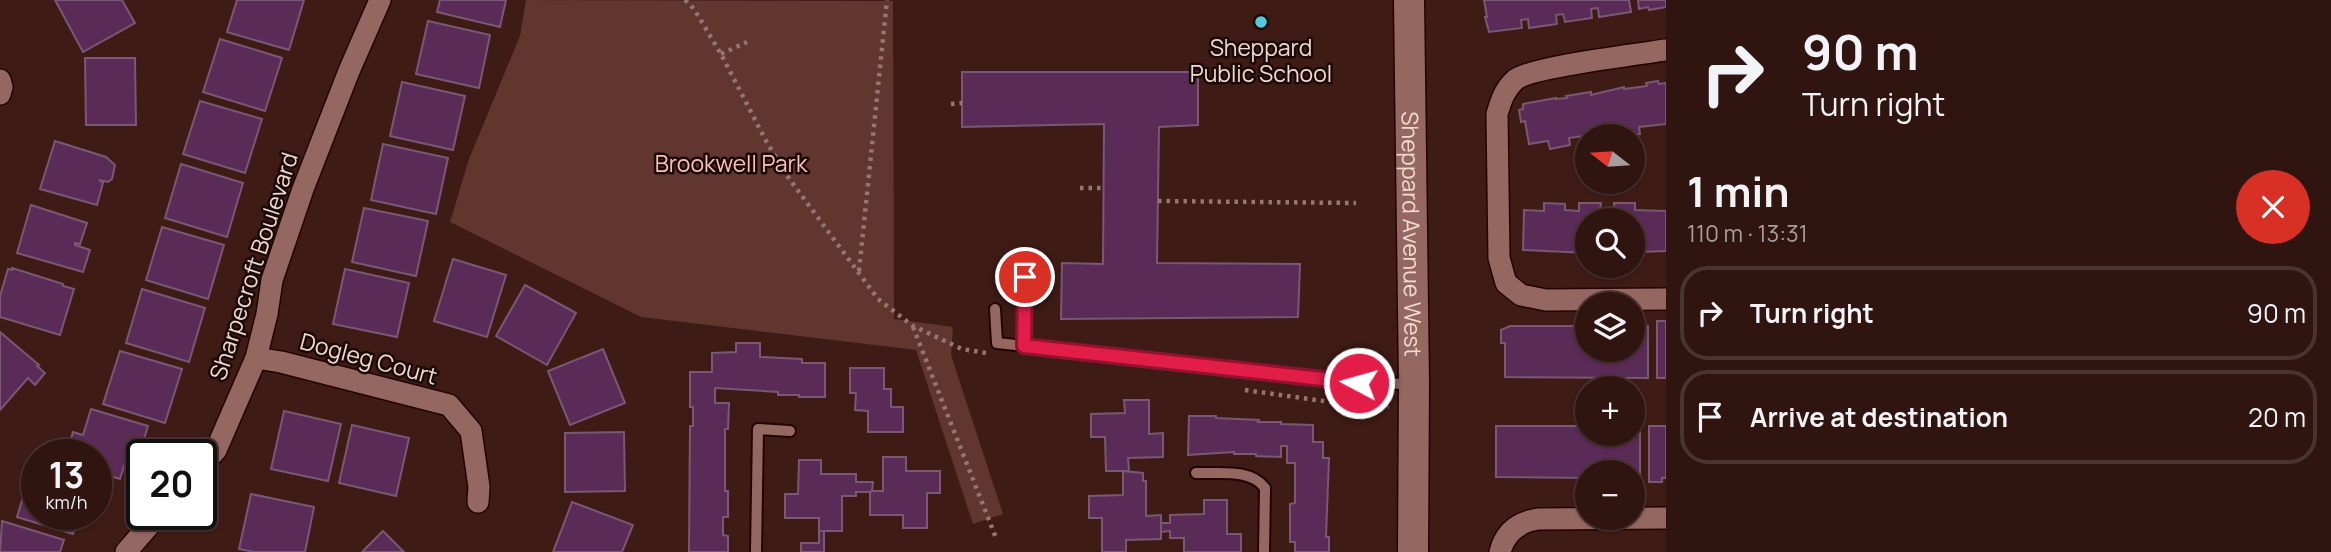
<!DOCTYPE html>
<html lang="en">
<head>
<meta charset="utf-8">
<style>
	:root { --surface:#2f1410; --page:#3b211e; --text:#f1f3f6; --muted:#a79e9f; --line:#4a3330 }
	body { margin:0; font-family:Manrope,sans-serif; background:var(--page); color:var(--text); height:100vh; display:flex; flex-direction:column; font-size:26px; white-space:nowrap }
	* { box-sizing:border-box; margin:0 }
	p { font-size:23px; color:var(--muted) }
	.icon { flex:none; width:38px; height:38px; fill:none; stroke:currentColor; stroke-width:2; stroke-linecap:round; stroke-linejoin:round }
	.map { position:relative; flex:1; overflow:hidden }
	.side { display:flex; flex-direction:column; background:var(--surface); width:665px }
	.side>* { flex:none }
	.guide { background:#2f1410; color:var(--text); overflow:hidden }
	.needle { width:46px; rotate:287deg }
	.fabs { position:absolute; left:1575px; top:124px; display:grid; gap:14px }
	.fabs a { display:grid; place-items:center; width:70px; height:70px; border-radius:50%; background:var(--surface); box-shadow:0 2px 5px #0004,0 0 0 2px var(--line); font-size:35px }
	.speed { position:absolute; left:21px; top:439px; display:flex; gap:14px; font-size:35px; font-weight:700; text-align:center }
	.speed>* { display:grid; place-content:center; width:91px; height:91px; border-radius:50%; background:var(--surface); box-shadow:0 2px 5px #0004,0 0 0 2px var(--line); line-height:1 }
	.speed small { font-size:18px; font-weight:400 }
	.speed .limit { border:4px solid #111; border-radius:10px; background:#fff; color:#111 }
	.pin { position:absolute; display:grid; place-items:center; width:60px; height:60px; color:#fff; margin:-30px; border:4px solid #fff; border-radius:50%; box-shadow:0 2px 7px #0007 }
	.me { position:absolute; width:77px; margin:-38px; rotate:276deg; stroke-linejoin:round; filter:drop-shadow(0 0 5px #0008) }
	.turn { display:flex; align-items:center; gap:24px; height:147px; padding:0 21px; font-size:32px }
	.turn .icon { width:91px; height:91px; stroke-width:2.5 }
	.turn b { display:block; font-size:49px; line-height:60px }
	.round { display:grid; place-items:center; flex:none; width:74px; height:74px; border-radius:37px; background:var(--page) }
	.headline { display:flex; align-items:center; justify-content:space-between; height:119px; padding:0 21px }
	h1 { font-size:42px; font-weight:700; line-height:52px }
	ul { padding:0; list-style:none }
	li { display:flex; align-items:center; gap:21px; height:94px; margin:0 14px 10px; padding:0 7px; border:4px solid var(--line); border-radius:28px }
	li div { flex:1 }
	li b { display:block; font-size:26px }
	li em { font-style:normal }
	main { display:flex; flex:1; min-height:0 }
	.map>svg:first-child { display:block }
	.green { fill:#60362f }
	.building { fill:#5a2b56; stroke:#785874; stroke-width:2 }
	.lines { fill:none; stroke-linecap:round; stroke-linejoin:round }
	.lane-casing { stroke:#240402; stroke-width:14 }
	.street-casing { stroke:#240402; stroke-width:24 }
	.secondary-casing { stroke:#240402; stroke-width:33 }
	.path { stroke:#957670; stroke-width:4.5; stroke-dasharray:3.5 5; stroke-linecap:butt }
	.lane { stroke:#946860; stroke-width:10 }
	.street { stroke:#946860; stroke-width:21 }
	.secondary { stroke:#946860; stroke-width:30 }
	.route-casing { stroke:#92132f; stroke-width:18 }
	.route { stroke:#e11d48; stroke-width:12 }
	.poi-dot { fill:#55cade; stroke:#1b0b08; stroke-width:2.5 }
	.labels { text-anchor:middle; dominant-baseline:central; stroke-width:5; stroke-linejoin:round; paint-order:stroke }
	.poi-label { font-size:23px; fill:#f2d8d3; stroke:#1b0b08 }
	.park-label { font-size:23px; fill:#fdbfb3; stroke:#1b0b08 }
	.street-label { font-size:23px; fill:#f2d8d3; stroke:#1b0b08 }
</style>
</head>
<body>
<main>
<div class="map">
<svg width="1666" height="552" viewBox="0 0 1666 552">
	<rect width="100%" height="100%" fill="#3f1b15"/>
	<path class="green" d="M 526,0 L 893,1 L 894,319 L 953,327 L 951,355 L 1003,514 L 973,524 L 916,350 L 641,317 L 450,222 L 469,159 L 520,36 Z"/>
	<g class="building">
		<path d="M 55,0 L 122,0 L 135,23 L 83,52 Z"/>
		<path d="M 237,0 L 304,0 L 289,50 L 227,32 Z"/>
		<path d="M 440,0 L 506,0 L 500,27 L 437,12 Z"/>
		<path d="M 1484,0 L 1629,0 L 1631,12 L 1599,17 L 1598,8 L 1591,9 L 1592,18 L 1565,22 L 1563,14 L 1556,15 L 1557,24 L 1529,28 L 1528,19 L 1521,20 L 1522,28 L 1489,32 L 1485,17 L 1487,17 Z"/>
		<path d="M 1638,0 L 1666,0 L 1666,7 L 1649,10 L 1648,7 L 1639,9 Z"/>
		<path d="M 428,21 L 490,35 L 479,88 L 416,74 Z"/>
		<path d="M 220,39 L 282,58 L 265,111 L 203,92 Z"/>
		<path d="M 85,58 L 135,58 L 136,125 L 86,125 Z"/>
		<path d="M 962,72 L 1198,72 L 1198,125 L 1159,127 L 1157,263 L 1300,264 L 1298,317 L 1061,319 L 1062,263 L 1103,264 L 1104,124 L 962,127 Z"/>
		<path d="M 1658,81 L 1659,84 L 1666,83 L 1666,124 L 1639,127 L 1640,134 L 1618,136 L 1617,131 L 1604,133 L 1604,136 L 1587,136 L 1587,142 L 1584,143 L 1584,136 L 1569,138 L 1570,145 L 1550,149 L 1548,141 L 1529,144 L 1525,121 L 1521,122 L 1519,110 L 1523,109 L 1523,104 L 1556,98 L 1556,99 L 1567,98 L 1566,96 L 1591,92 L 1591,95 L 1624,87 L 1624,89 L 1647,86 L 1646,83 Z"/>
		<path d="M 402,82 L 465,96 L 453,150 L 390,136 Z"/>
		<path d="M 200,101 L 262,119 L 245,173 L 183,154 Z"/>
		<path d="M 55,141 L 106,157 L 115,165 L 112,179 L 108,182 L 99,180 L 103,183 L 97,205 L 40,189 Z"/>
		<path d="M 383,144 L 448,158 L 436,214 L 371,200 Z"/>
		<path d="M 181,164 L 243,183 L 227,237 L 165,218 Z"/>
		<path d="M 1544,203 L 1565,204 L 1565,210 L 1579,211 L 1579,203 L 1601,203 L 1600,210 L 1614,210 L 1614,203 L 1635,203 L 1635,210 L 1666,211 L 1666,251 L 1639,252 L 1633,251 L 1633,220 L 1587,220 L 1587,253 L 1523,250 L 1524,210 L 1544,211 Z"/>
		<path d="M 31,205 L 87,223 L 80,244 L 75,243 L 75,245 L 90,250 L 83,272 L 17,253 Z"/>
		<path d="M 364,208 L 428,221 L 416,276 L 352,262 Z"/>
		<path d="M 162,227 L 224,245 L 208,299 L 146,280 Z"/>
		<path d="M 453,259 L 506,275 L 487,337 L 434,321 Z"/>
		<path d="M 12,268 L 63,284 L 63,286 L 74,289 L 60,335 L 0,317 L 0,296 L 8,269 L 12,270 Z"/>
		<path d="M 345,269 L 409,283 L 397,337 L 333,324 Z"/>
		<path d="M 525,285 L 576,313 L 547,365 L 496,336 Z"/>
		<path d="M 142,289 L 205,308 L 189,362 L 126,343 Z"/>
		<rect x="1657" y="321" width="9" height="57"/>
		<path d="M 1510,326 L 1587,326 L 1587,350 L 1633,350 L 1633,326 L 1648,326 L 1648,378 L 1505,377 L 1505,343 L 1501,343 L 1501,330 Z"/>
		<path d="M 0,332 L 39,365 L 37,366 L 45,373 L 35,385 L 28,378 L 0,410 Z"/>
		<path d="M 736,343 L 760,343 L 760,357 L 802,359 L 802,363 L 825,363 L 825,397 L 799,397 L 799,395 L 778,395 L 778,392 L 715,388 L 715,403 L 729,403 L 728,429 L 725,429 L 725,491 L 728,491 L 728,517 L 723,517 L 723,535 L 728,536 L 728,552 L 689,552 L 690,426 L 693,426 L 693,407 L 690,407 L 690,372 L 712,372 L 712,353 L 736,352 Z"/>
		<path d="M 603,349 L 625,403 L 570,425 L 548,371 Z"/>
		<path d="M 120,351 L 182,369 L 165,423 L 103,404 Z"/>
		<path d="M 850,368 L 884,368 L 884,389 L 891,389 L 891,407 L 903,407 L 903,432 L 868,432 L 868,411 L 855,410 L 856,393 L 850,393 Z"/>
		<path d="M 1124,400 L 1149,400 L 1149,434 L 1163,433 L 1163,457 L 1128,458 L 1129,471 L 1106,471 L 1105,437 L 1091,437 L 1091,414 L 1125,413 Z"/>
		<path d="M 91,409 L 148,426 L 139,456 L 128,453 L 120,479 L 96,472 L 96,455 L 66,455 L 73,432 L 83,435 Z"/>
		<path d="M 284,411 L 341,424 L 328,481 L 271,469 Z"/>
		<path d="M 1189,416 L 1216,416 L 1216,418 L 1259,420 L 1258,422 L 1281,422 L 1281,424 L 1313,425 L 1313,442 L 1323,442 L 1323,458 L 1329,458 L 1326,537 L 1329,537 L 1329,552 L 1295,552 L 1295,542 L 1290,542 L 1290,504 L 1295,503 L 1295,463 L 1287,463 L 1287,446 L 1281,446 L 1281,457 L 1256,456 L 1256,454 L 1234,454 L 1234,452 L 1188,455 Z"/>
		<path d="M 352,425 L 409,438 L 396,496 L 339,483 Z"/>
		<path d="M 1496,426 L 1587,426 L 1587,434 L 1633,434 L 1633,426 L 1640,426 L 1640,477 L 1633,477 L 1633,472 L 1587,472 L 1587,478 L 1496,477 Z"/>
		<path d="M 1649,426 L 1666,426 L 1666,478 L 1662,478 L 1662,482 L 1649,482 Z"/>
		<path d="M 624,432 L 625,491 L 565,492 L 565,433 Z"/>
		<path d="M 883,457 L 906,457 L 906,471 L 940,471 L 940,493 L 927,493 L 927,528 L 903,528 L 903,515 L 870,515 L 870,491 L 883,491 Z"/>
		<path d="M 799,460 L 821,460 L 821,474 L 856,474 L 856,482 L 873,482 L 872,491 L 870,492 L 856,492 L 856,496 L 842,496 L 842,531 L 819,531 L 819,518 L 785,518 L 785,494 L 798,494 Z"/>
		<path d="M 1123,471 L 1143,473 L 1143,481 L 1146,481 L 1146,516 L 1161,515 L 1161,539 L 1126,540 L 1126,552 L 1102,552 L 1102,518 L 1089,518 L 1089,496 L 1123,495 Z"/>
		<path d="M 96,479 L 101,481 L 96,498 Z"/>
		<path d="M 26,487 L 37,489 L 37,514 L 79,514 L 73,534 L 17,517 Z"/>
		<path d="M 251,494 L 314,507 L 305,552 L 254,552 L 239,549 Z"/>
		<path d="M 1204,500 L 1227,500 L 1227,534 L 1241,534 L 1241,552 L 1184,552 L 1184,538 L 1170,538 L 1170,531 L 1161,532 L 1161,523 L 1170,523 L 1170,515 L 1204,514 Z"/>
		<path d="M 572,502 L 633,525 L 622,552 L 553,552 Z"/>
		<path d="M 2,521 L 64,540 L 60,552 L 0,552 Z"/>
		<path d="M 383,531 L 404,552 L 362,552 Z"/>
		<path d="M 819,531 L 824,531 L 824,552 L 801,552 L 801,543 L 819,543 Z"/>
	</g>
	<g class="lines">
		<g class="lane-casing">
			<g id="lane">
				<path d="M 995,309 L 997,343 L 1359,383 L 1411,384"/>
				<path d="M 1024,346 L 1025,277"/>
				<path d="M 1196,473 C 1218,474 1250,468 1265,488 L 1264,552"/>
				<path d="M 756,552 L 758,429 L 790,431"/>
			</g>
		</g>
		<g class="street-casing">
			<g id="street">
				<path d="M 1666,50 C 1639,54 1530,67 1515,80 C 1504,90 1501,101 1497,114 L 1499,258 L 1506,283 L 1521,295 L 1546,300 L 1666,299"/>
				<path d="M 0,80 L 2,87 L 0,94"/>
				<path d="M 256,358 L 281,362 L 449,405 L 471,431 L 479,487 L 478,502"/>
				<path d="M 201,466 L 216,450 L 256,358 L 267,314 L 272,280 L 303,189 L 349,71 L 380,0"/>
				<path d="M 126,552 L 159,514"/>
				<path d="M 1500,552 C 1505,532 1519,522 1538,519 L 1666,518"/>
			</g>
		</g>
		<g class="secondary-casing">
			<g id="secondary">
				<path id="s1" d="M 1409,0 L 1414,384 L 1413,552"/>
			</g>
		</g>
		<g class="path">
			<path d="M 685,0 L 694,9 L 721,54 L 765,139 L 785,173 L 878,299 L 913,326 L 962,349 L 986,353"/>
			<path d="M 721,54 L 747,42"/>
			<path d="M 951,104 L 962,103"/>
			<path d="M 1080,188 L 1103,188"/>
			<path d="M 1158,201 L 1356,203"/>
			<path d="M 859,271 L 887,0"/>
			<path d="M 913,327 L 996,538"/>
			<path d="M 1245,390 L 1359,406 L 1389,407"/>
		</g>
		<use href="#lane" class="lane"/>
		<use href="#street" class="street"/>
		<use href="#secondary" class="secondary"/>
	</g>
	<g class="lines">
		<g class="route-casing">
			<path id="route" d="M 1025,277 L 1024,346 L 1359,383"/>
		</g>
		<use href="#route" class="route"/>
	</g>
	<circle class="poi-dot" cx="1261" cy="22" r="7"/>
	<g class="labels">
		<g class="poi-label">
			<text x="1261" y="47">Sheppard<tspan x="1261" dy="26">Public School</tspan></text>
		</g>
		<g class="park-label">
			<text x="731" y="163">Brookwell Park</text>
		</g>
		<g class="street-label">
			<text stroke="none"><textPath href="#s1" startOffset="234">Sheppard Avenue West</textPath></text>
			<text transform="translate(253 266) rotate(-72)">Sharpecroft Boulevard</text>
			<text transform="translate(369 358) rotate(15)">Dogleg Court</text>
		</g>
	</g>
</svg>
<div class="fabs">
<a><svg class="needle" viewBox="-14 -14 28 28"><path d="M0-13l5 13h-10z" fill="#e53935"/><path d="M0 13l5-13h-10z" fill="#a79e9f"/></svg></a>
<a><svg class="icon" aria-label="search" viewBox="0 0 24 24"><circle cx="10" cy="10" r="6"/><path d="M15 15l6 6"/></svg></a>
<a><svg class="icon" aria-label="layers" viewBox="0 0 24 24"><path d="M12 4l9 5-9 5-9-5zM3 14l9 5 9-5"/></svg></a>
<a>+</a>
<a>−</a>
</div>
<div class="speed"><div>13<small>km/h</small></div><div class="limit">20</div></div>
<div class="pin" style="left:1025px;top:277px;background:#d93025"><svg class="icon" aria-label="arrive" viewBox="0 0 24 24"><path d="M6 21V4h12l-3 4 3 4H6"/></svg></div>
<svg class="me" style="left:1359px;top:383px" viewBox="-20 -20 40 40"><circle r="17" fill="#e11d48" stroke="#fff" stroke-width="3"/><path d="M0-11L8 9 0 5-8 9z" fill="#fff"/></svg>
</div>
<section class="side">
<div class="guide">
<div class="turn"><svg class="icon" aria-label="right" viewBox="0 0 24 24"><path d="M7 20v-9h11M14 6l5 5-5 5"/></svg><div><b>90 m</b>Turn right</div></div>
</div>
<div class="headline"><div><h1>1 min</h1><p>110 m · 13:31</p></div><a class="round" style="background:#d93025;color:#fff"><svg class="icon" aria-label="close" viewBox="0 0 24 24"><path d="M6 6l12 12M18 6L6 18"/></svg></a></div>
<ul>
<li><svg class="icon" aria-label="right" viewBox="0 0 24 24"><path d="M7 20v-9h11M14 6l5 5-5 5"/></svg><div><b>Turn right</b></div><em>90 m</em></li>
<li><svg class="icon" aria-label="arrive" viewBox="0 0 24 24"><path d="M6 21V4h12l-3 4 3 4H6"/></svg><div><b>Arrive at destination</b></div><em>20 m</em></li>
</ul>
</section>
</main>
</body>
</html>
